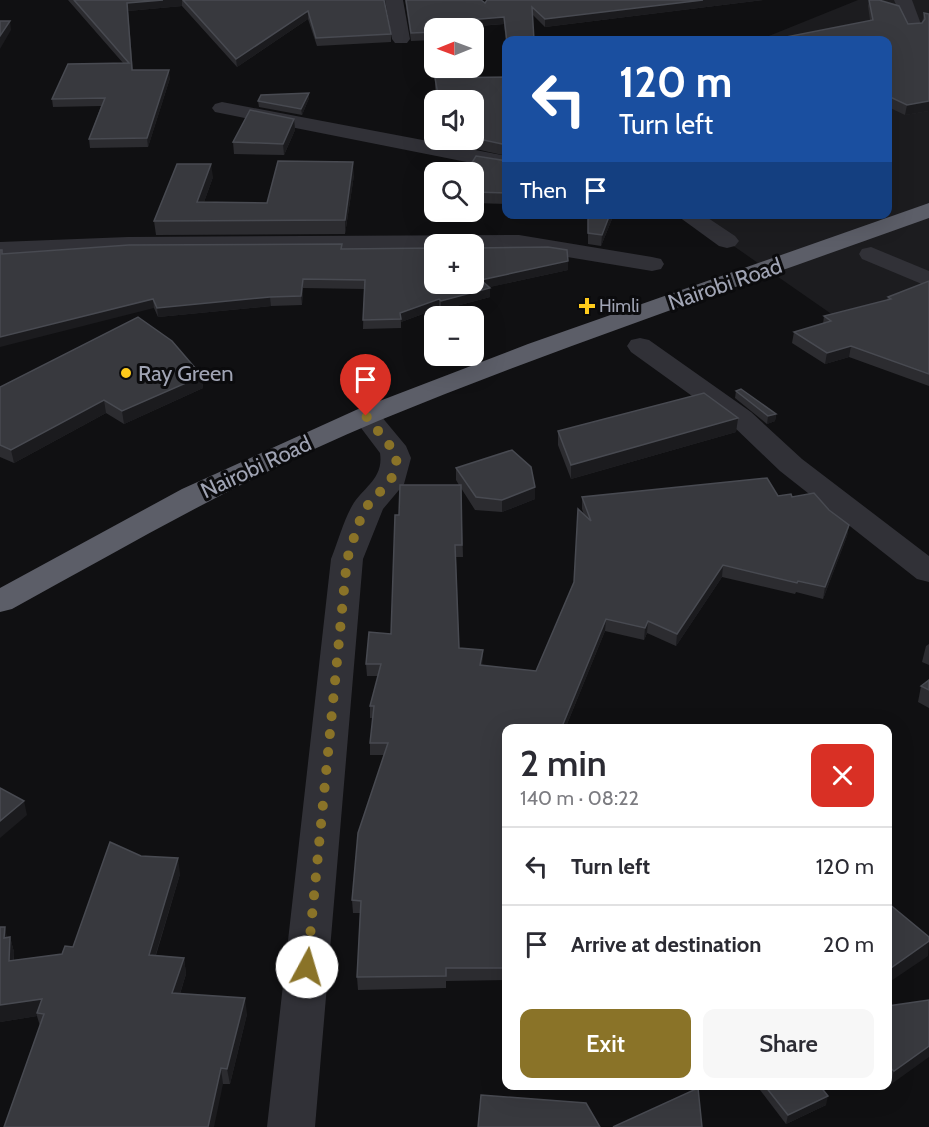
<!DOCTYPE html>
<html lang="en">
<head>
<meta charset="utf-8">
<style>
	:root { --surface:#fff; --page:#f7f7f7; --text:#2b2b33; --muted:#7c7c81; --line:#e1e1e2; --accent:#8a7328 }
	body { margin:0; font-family:Cabin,sans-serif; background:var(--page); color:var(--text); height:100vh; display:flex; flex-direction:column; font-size:22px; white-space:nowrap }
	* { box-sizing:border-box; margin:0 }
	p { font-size:20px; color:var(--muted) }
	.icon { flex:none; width:33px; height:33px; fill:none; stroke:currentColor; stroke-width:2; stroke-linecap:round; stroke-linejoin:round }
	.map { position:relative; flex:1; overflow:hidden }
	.side { position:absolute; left:502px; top:724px; width:390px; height:366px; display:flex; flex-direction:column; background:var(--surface); border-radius:12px; box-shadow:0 6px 24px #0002 }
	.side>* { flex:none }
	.guide { position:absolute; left:502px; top:36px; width:390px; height:183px; border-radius:12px; box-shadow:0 6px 24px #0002; background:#1a4fa0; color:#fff; overflow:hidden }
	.needle { width:39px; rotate:269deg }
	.fabs { position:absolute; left:424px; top:18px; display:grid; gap:12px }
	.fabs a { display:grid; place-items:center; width:60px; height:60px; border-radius:12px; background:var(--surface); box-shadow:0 6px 24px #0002; font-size:30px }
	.pin { position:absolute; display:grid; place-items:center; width:51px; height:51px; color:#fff; margin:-62px -26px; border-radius:50% 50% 50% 0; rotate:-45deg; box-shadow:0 0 6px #0007 }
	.pin .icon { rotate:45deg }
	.me { position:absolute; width:66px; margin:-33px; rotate:6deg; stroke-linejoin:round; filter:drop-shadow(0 0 4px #0008) }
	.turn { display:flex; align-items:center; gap:21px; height:126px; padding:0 18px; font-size:27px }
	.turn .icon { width:78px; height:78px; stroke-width:2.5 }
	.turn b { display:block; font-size:42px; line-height:51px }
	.then { display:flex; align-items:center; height:57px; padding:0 18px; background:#0003; gap:12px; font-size:22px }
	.round { display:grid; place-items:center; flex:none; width:63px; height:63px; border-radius:12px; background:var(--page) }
	.headline { display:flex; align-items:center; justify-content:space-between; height:102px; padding:0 18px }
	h1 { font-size:36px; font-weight:600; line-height:45px }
	.action { display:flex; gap:12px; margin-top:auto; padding:12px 18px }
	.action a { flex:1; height:69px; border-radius:12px; background:var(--accent); color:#fff; font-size:24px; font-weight:600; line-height:69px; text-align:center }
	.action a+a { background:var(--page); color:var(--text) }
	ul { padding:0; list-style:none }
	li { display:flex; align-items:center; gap:18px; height:78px; padding:0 18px; border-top:2px solid var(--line) }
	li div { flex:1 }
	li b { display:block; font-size:22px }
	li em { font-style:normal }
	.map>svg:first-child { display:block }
	.built { fill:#1c1c1f }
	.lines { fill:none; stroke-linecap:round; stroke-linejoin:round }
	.street { fill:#313137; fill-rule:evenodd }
	.highway { fill:#5c5e68; fill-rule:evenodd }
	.wall { fill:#2c2c30 }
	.shaded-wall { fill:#1b1b1e }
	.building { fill:#38393e; stroke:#484a51; stroke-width:1.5 }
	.route { stroke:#8a7328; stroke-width:10; stroke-dasharray:0 18 }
	.poi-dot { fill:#ffcb1b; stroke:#0b0b0d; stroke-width:2 }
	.labels { text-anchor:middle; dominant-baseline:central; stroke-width:6; stroke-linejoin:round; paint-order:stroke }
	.far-poi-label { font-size:18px; fill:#a0a4b4; stroke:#0b0b0d; text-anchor:start }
	.street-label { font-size:22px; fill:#a0a4b4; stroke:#0b0b0d }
	.poi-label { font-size:22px; fill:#a0a4b4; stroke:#0b0b0d; text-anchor:start }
</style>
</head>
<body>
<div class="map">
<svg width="929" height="1127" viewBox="0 0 929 1127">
	<rect width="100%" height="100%" fill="#101012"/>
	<path class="built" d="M 858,0 L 929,0 L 929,364 L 912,370 L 689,215 L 888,214 L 888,40 L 759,40 Z"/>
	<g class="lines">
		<g class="street">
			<path d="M 385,0 L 403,0 L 410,39 L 407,43 L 395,43 L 392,39 Z"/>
			<path d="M 894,0 L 912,0 L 922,27 L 919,31 L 907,31 Z"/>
			<path d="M 222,102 L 507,156 L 507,170 L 215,112 L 212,108 L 215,104 Z"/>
			<path d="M 675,214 L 702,214 L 735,236 L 739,241 L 735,246 L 727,248 L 719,246 Z"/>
			<path d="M 519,235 L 652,257 L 661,259 L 664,264 L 661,269 L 652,271 L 519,249 L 474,249 L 474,244 L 435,244 L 435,250 L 128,251 L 0,256 L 0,242 L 128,237 Z"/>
			<path d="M 871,247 L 929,271 L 929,287 L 862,259 L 859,254 L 862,249 Z"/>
			<path d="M 640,338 L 649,340 L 751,412 L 802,459 L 929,556 L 929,582 L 917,579 L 780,471 L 731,424 L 631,352 L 627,346 L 631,340 Z"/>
			<path d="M 366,407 L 376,410 L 406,446 L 411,458 L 404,484 L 383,509 L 363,559 L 315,1127 L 267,1127 L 331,559 C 338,542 343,522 352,506 C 363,487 384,479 380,453 L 352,416 L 356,410 Z"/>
		</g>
		<path class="highway" d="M 929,203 L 929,218 C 745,284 559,347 378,421 C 251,474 132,543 12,609 L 0,612 L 0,588 L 182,489 L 356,410 L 528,344 Z"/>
	</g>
	<g class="wall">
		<path d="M 68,0 L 384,0 L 391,34 L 391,42 L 317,46 L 308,19 L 237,67 L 182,6 L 128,11 L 133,70 L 170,78 L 148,147 L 90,148 L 89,139 L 101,106 L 53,107 L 52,99 L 123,63 Z"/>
		<path d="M 405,0 L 481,0 L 485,3 L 487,0 L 763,0 L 545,27 L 533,15 L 507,40 L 507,51 L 504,24 L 454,28 L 435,28 L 435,40 L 411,41 Z"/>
		<path d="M 869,0 L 879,0 L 908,24 L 922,23 L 924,13 L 929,14 L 929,111 L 905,115 L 888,107 L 888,40 L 870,20 L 868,6 Z"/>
		<path d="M 507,77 L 507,156 L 444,142 L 444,140 L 474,140 L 474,100 L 437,100 L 435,88 L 435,78 Z"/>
		<path d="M 309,93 L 309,98 L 302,115 L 259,107 L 258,101 Z"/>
		<path d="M 294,119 L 295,130 L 284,155 L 234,154 L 233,142 Z"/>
		<path d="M 507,161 L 507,204 L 474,203 L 474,172 Z"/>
		<path d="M 354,175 L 345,234 L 156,235 L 154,221 L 213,177 L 204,202 L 267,203 Z"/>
		<path d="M 588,214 L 614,214 L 601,246 L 588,244 Z"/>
		<path d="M 342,249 L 568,270 L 489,287 L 490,297 L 441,310 L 439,308 L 401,322 L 401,328 L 363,329 L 364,289 L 303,288 L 302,305 L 271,306 L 158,317 L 154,308 L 2,254 Z"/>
		<path d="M 929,281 L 929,386 L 849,357 L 825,364 L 792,343 L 794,332 L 823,324 L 824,316 L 887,300 L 888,297 Z"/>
		<path d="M 202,376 L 203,388 L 124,424 L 106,413 L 14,463 L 0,457 L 0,387 Z"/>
		<path d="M 736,391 L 776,414 L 775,421 L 767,424 L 735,398 Z"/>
		<path d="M 738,418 L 736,432 L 571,479 L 558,445 L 558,431 Z"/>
		<path d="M 456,468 L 535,487 L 535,499 L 502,512 L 475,510 L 461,488 L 463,557 L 456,557 L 459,648 L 483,650 L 482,666 L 536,671 L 574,582 L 584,515 L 582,509 L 582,497 L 778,496 L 792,497 L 829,510 L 849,525 L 847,536 L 823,599 L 796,592 L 795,594 L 722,577 L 676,646 L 647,633 L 644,640 L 605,631 L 565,729 L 507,729 L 507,980 L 446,981 L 446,988 L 358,990 L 357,977 L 360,913 L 353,913 L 352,900 L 384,755 L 370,755 L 370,743 L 373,718 L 370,718 L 370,706 L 378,676 L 367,676 L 366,664 L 391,634 L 399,515 L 459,485 L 456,480 Z"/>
		<path d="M 929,644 L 929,665 L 922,662 L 926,646 Z"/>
		<path d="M 929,680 L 929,708 L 918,702 L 921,686 Z"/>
		<path d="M 180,874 L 156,955 L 184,958 L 186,974 L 180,994 L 247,1014 L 230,1084 L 223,1084 L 40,1026 L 37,1016 L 0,1022 L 7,938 L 10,937 L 14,952 L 14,960 L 62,954 Z"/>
		<path d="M 929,1000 L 890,1085 L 888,1083 L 888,1006 Z"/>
		<path d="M 757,1086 L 820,1086 L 826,1105 L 786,1124 Z"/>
	</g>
	<g class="shaded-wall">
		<path d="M 163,0 L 182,0 L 182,6 L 128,11 L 127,3 Z"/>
		<path d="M 703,0 L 763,0 L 545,27 L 545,19 Z"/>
		<path d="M 308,11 L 308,19 L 237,67 L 236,59 Z"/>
		<path d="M 504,17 L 504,24 L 444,28 L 444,22 Z"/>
		<path d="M 10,21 L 11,30 L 0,49 L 0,36 Z"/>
		<path d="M 169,70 L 170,78 L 148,147 L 147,138 Z"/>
		<path d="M 309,93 L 309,98 L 302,115 L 301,109 Z"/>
		<path d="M 929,101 L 929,111 L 905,115 L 907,105 Z"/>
		<path d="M 294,119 L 295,130 L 284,155 L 283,144 Z"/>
		<path d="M 353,162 L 354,175 L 345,234 L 345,220 Z"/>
		<path d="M 211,164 L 213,177 L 199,216 L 197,202 Z"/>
		<path d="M 610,214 L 614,214 L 601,246 L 602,235 Z"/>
		<path d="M 568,261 L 568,270 L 481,289 L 481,280 Z"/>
		<path d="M 303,279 L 303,288 L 302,305 L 301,296 Z"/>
		<path d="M 490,288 L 490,297 L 441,310 L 441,301 Z"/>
		<path d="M 270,297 L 271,306 L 158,317 L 157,308 Z"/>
		<path d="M 153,299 L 154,308 L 0,347 L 0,337 Z"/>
		<path d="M 439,299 L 439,308 L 401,322 L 400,313 Z"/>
		<path d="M 851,346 L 849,357 L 825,364 L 827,353 Z"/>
		<path d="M 202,376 L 203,388 L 124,424 L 122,411 Z"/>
		<path d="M 104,400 L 106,413 L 14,463 L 11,450 Z"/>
		<path d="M 776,414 L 775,421 L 767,424 L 768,416 Z"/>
		<path d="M 738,418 L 736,432 L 571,479 L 571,465 Z"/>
		<path d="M 535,487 L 535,499 L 502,512 L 502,500 Z"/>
		<path d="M 849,525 L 847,536 L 823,599 L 825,587 Z"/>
		<path d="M 723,565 L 722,577 L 676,646 L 677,634 Z"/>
		<path d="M 606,619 L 605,631 L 565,729 L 561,729 Z"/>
		<path d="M 648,621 L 647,633 L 644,640 L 645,628 Z"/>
		<path d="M 483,650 L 482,662 L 479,677 L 480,665 Z"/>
		<path d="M 24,801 L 27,815 L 0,838 L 0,821 Z"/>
		<path d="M 178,858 L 180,874 L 151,970 L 149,955 Z"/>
		<path d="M 5,927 L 8,942 L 4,938 Z"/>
		<path d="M 10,937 L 14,952 L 13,977 L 9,961 Z"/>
		<path d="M 929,941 L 928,956 L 888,983 L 888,970 Z"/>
		<path d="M 184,958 L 186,974 L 175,1009 L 172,993 Z"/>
		<path d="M 245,998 L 247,1014 L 230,1084 L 227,1069 Z"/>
		<path d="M 42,999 L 44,1014 L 37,1013 L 37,1016 L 0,1022 L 0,1005 Z"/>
		<path d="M 929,1046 L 929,1057 L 890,1085 L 894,1071 Z"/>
		<path d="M 221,1068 L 223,1084 L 214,1127 L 208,1127 Z"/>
		<path d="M 828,1096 L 826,1105 L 786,1124 L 788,1115 Z"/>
	</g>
	<g class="building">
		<path d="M 74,0 L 163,0 L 127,3 L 132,70 L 169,70 L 147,138 L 89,139 L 105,98 L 52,99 L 68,64 L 129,63 Z"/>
		<path d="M 183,0 L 384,0 L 391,34 L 316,38 L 308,11 L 236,59 Z"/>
		<path d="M 406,0 L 481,0 L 485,3 L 487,0 L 703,0 L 545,19 L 532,7 L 534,40 L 507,40 L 507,42 L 504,17 L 444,22 L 445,28 L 435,28 L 435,32 L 411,33 Z"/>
		<path d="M 869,0 L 879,0 L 899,6 L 908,24 L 922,23 L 925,19 L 924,13 L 929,14 L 929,101 L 907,105 L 888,96 L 888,40 L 771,40 L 873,20 Z"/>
		<path d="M 0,21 L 10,21 L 0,36 Z"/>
		<path d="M 507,77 L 507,145 L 474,138 L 474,100 L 439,100 L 435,78 Z"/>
		<path d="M 309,93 L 301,109 L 258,101 L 261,95 Z"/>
		<path d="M 250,110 L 294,119 L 283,144 L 233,142 Z"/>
		<path d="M 476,156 L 507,161 L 507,193 L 474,192 L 474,172 L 466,172 Z"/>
		<path d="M 278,161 L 353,162 L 345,220 L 154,221 L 177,164 L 211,164 L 197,202 L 267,203 Z"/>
		<path d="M 588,214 L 610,214 L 602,235 L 588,233 Z"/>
		<path d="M 342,244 L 341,249 L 435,248 L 435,284 L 474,284 L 474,248 L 548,247 L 567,250 L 568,261 L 481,280 L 490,288 L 441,301 L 439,299 L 400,313 L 401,319 L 363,320 L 365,280 L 303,279 L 301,296 L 270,297 L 157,308 L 153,299 L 0,337 L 0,250 L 2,250 L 2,254 L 129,245 Z"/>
		<path d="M 929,281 L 929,374 L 851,346 L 827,353 L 794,332 L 831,321 L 824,316 L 891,299 L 888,297 Z"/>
		<path d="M 138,317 L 172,341 L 202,376 L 122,411 L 104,400 L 11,450 L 0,445 L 0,387 Z"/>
		<path d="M 741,389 L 776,414 L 768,416 L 736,391 Z"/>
		<path d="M 704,393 L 738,418 L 571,465 L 558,431 Z"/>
		<path d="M 512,450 L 531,467 L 535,487 L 502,500 L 476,497 L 456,468 Z"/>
		<path d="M 767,478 L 778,496 L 791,494 L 792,497 L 814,493 L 829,510 L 849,525 L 825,587 L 798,581 L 797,583 L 723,565 L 677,634 L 648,621 L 645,628 L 606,619 L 561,729 L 507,729 L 507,968 L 446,968 L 446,976 L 357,977 L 361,901 L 352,900 L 358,833 L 388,743 L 370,743 L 374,706 L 370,706 L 381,664 L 366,664 L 369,632 L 391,634 L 395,515 L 399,515 L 400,485 L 461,485 L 462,545 L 455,545 L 459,648 L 483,650 L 480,665 L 536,671 L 574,582 L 578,509 L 591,521 L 582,497 Z"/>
		<path d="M 929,680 L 929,690 L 921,686 Z"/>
		<path d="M 0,788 L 24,801 L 0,821 Z"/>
		<path d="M 110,842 L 141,856 L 178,858 L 149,955 L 184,958 L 172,993 L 245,998 L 227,1069 L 221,1068 L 208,1127 L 4,1127 L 44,1014 L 37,1013 L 42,999 L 0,1005 L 0,927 L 5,927 L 4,938 L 10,937 L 9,961 L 62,954 L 65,946 L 73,947 Z"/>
		<path d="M 888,903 L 929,937 L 929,941 L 888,970 Z"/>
		<path d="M 929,1000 L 929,1046 L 894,1071 L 888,1066 L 888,1006 Z"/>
		<path d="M 765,1086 L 820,1086 L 828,1096 L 788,1115 Z"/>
		<path d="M 698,1088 L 702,1127 L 613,1127 Z"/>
		<path d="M 481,1095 L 586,1103 L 600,1127 L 478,1127 Z"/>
	</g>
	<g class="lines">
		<path class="route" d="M 307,967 L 347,559 C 353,543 358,519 368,505 C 380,489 402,478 395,452 L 366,416"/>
	</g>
	<g class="poi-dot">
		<path d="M584 297h6v6h6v6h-6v6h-6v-6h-6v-6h6z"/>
		<circle cx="126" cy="373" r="6"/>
	</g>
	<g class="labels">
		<g class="far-poi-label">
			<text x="599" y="306">Himli</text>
		</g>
		<g class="street-label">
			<text transform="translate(725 284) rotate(-19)">Nairobi Road</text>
			<text transform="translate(256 467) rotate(-25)">Nairobi Road</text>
		</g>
		<g class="poi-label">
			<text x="138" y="373">Ray Green</text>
		</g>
	</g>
</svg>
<div class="fabs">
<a><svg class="needle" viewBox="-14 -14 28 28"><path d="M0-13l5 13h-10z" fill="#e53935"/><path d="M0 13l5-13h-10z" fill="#7c7c81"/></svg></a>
<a><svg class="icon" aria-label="sound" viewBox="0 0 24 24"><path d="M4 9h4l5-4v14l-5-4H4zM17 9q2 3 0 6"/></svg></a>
<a><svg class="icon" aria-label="search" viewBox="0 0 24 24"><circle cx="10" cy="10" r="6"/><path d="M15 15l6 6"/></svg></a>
<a>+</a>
<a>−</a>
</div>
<div class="pin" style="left:366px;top:416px;background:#d93025"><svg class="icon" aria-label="arrive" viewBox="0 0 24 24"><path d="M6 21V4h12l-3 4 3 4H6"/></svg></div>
<svg class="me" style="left:307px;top:967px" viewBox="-20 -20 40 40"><circle r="19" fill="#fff"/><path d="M0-13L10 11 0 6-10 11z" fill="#8a7328"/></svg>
<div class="guide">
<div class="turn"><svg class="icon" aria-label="left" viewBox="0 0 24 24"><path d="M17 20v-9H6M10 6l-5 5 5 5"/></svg><div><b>120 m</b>Turn left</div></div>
<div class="then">Then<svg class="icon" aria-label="arrive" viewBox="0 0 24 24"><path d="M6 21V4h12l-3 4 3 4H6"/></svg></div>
</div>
<section class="side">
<div class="headline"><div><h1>2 min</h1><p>140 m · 08:22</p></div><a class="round" style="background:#d93025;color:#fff"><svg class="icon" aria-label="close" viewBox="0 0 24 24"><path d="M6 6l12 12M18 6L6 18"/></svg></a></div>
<ul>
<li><svg class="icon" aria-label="left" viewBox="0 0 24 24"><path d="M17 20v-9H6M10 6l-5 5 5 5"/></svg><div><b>Turn left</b></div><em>120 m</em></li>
<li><svg class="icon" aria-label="arrive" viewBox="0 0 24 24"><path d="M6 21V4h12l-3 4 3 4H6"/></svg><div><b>Arrive at destination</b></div><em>20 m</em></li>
</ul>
<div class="action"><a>Exit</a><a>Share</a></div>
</section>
</div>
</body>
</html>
